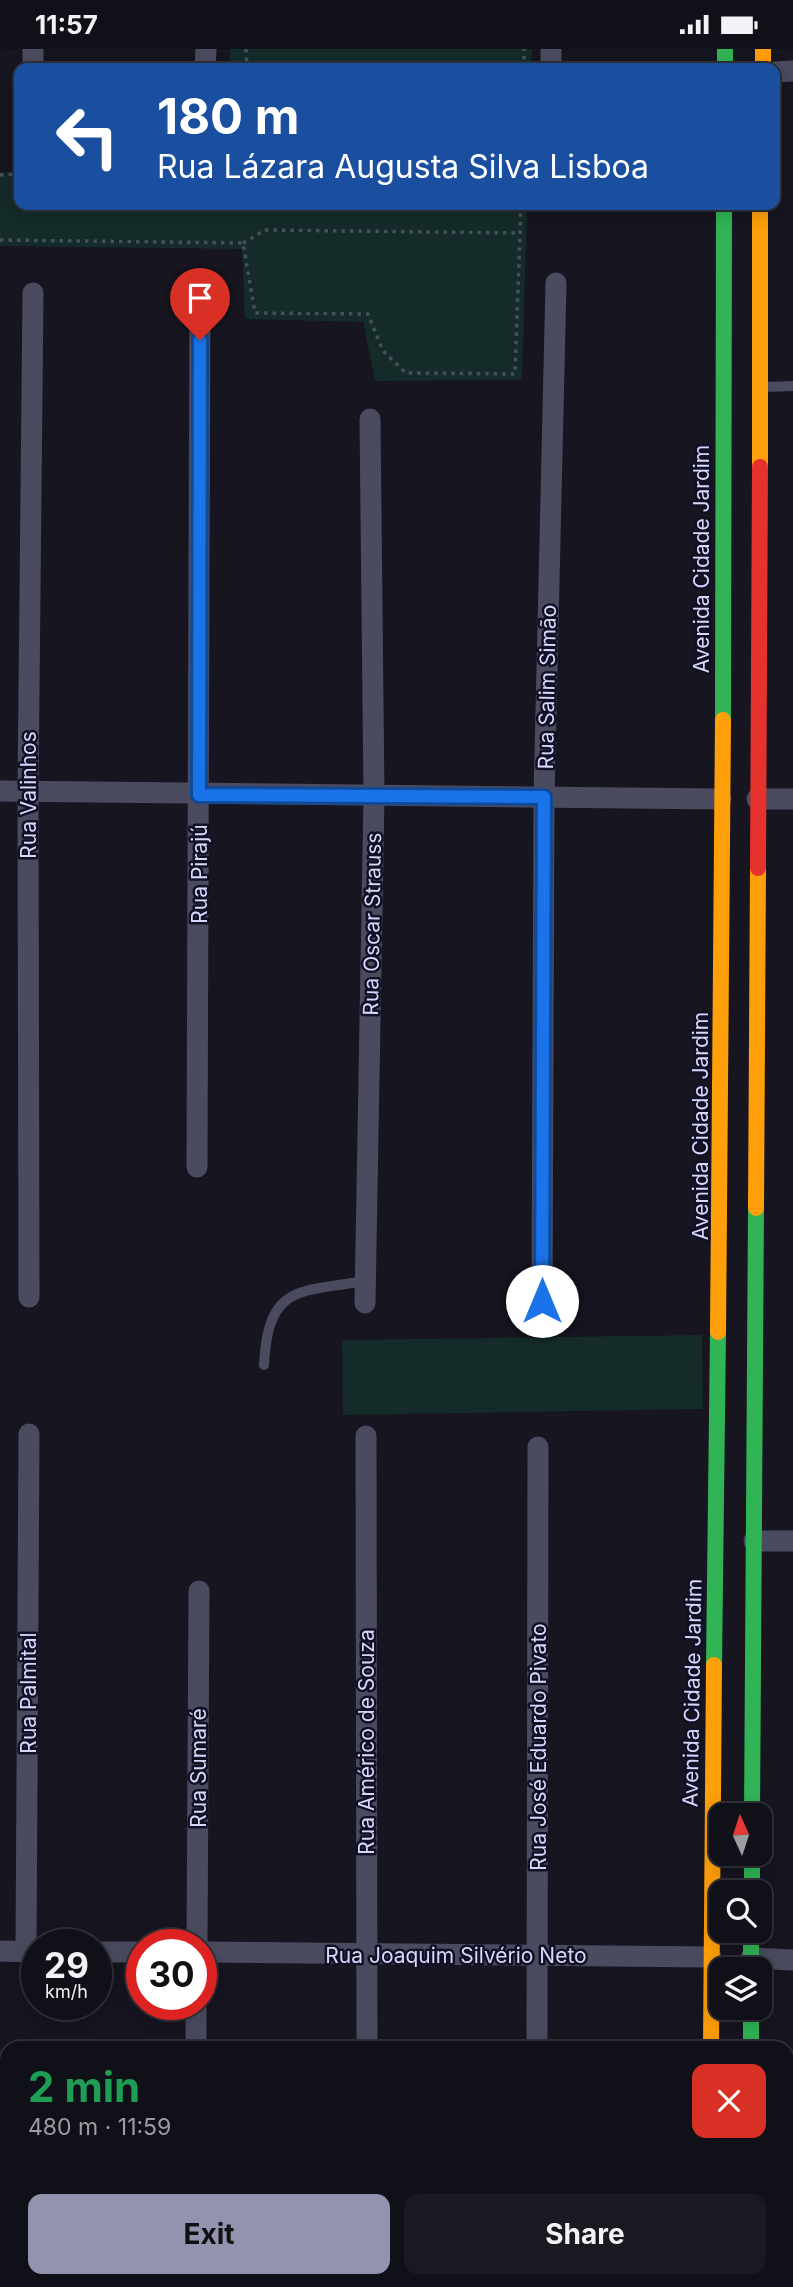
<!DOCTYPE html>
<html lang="en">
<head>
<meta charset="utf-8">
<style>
	:root { --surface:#101018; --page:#191921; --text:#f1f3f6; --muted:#9c9da2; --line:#303037; --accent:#9393b0 }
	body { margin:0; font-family:Inter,sans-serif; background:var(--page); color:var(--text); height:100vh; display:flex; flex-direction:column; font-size:26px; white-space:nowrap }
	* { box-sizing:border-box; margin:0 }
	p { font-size:23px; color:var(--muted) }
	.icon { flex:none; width:38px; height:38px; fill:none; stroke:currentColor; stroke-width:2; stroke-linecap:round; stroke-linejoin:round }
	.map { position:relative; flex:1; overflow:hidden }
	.drawer { position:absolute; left:0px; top:1992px; width:794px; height:247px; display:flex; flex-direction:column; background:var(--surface); border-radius:21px 21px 0 0; box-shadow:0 4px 18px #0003,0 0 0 2px var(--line) }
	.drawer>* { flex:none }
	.guide { position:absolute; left:14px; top:14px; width:766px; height:147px; border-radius:14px; box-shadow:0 4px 18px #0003,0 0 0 2px var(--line); background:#1a4fa0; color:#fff; overflow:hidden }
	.needle { width:46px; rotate:357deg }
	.buttons { position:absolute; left:709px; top:1754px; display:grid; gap:14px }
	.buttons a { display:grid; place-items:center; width:63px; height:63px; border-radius:14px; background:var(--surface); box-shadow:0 4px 18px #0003,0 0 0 2px var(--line); font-size:35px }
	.speed { position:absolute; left:21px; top:1880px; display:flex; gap:14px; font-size:35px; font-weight:700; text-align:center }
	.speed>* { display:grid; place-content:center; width:91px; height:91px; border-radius:50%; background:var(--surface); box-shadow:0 4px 18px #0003,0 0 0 2px var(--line); line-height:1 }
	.speed small { font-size:18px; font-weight:400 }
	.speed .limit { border:10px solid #d22; background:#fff; color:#111 }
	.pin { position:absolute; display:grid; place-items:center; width:60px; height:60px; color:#fff; margin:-72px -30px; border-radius:50% 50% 50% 0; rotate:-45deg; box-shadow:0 0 7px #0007 }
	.pin .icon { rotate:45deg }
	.me { position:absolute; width:77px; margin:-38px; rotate:0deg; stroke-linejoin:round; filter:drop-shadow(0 0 5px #0008) }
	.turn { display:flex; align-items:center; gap:24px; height:147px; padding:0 28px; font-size:32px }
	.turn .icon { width:91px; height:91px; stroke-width:2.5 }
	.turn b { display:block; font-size:49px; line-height:60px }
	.round { display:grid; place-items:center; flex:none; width:74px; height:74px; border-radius:14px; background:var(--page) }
	.headline { display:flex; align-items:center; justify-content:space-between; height:119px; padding:0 28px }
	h1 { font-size:42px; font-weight:700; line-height:52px; color:#1e9e55 }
	.primary-button { display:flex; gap:14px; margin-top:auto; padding:14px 28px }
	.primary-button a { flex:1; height:80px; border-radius:14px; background:var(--accent); color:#111; font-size:28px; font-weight:700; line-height:80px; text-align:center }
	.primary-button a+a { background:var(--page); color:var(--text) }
	.status { display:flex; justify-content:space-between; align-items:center; height:49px; padding:0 35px; background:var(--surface); direction:ltr }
	.status svg { height:19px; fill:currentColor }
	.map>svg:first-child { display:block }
	.green { fill:#142b2a }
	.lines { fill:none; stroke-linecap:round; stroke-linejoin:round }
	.path { stroke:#44515c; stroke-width:3.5; stroke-dasharray:3.5 5; stroke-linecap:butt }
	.lane { stroke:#4b4b60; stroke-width:10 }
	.street { stroke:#4b4b60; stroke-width:21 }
	.fast { stroke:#30b455; stroke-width:16 }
	.slow { stroke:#ff9f0a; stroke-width:16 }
	.jam { stroke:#e5322d; stroke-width:16 }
	.route-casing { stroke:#114b97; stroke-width:18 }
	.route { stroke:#1a73e8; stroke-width:12 }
	.labels { text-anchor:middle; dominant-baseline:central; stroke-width:5; stroke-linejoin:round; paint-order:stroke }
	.street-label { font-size:21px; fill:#d7d7fd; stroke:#121025 }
</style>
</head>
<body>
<div class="status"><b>11:57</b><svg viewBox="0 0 49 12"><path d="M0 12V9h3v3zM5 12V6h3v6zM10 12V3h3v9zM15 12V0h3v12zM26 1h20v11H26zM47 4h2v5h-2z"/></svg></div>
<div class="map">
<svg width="793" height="2238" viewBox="0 0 793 2238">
	<rect width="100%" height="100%" fill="#161520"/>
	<g class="green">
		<path d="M 230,0 L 532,0 L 531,19 L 230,19 Z"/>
		<path d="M 0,123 L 19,123 L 19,156 L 527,156 L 522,331 L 375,332 L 363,273 L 245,270 L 242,200 L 0,197 Z"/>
		<path d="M 702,1286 L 703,1360 L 343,1366 L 342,1291 Z"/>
	</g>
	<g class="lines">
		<g class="path">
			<path d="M 246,0 L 247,19"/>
			<path d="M 524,19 L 524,0"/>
			<path d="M 0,126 L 19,125"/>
			<path d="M 0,191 L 243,194 L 255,264 L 368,265 L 383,302 L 406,324 L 515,325 L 521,156"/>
			<path d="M 243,194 L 265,181 L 520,184"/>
		</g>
		<g class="lane">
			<path d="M 764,338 L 793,337"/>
			<path d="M 264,1316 C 268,1236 298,1243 365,1232"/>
		</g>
		<g class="street">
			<path d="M 551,0 L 551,19"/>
			<path d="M 33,19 L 33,0"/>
			<path d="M 205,19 L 206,0"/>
			<path d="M 775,23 L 793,22"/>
			<path d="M 0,742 L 721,750"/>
			<path d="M 757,750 L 793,750"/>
			<path d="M 197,1118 L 200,237"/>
			<path d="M 29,1248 L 28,743 L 33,244"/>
			<path d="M 542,1252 L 544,748 L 556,234"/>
			<path d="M 365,1254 L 374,748 L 370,370"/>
			<path d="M 366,1387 L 367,1998"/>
			<path d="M 754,1492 L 793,1492"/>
			<path d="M 197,1895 L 199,1542"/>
			<path d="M 0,1902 L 37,1903"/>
			<path d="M 26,1903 L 29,1385"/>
			<path d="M 96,1903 L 142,1903"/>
			<path d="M 201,1903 L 711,1908"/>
			<path d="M 751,1909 L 793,1911"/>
			<path d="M 196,1998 L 196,1955"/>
			<path d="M 537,1998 L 538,1398"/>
			<path d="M 193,2238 L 193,2231"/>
			<path d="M 366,2238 L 366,2231"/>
			<path d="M 536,2238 L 536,2231"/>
		</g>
		<g class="fast">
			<path d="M 725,0 L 725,19"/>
			<path d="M 723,671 L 724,156"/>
			<path d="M 714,1616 L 718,1283"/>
			<path d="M 752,1766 L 756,1159"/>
			<path d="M 752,1804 L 752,1843"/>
			<path d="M 751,1881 L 751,1920"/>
			<path d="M 751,1958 L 751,1998"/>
			<path d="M 20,2231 L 26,2238"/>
		</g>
		<g class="slow">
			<path d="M 763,0 L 763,19"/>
			<path d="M 760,156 L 760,418"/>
			<path d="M 756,1159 L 758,819"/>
			<path d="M 718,1283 L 723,671"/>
			<path d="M 711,1998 L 714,1616"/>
			<path d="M 711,2231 L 711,2238"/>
			<path d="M 751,2231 L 751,2238"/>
		</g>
		<g class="jam">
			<path d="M 758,819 L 760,418"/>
			<path d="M 0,2205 L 7,2214"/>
		</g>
	</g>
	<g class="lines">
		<g class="route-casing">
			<path id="route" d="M 200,291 L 199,746 L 544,748 L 542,1252"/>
		</g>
		<use href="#route" class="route"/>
	</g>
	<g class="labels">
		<g class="street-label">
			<text transform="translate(701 510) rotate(-90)">Avenida Cidade Jardim</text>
			<text transform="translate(547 638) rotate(-89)">Rua Salim Simão</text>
			<text transform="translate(28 746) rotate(-90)">Rua Valinhos</text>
			<text transform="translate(199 825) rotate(-90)">Rua Pirajú</text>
			<text transform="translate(372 875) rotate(-89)">Rua Oscar Strauss</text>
			<text transform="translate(700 1077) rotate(-90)">Avenida Cidade Jardim</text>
			<text transform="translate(28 1644) rotate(-90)">Rua Palmital</text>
			<text transform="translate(692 1644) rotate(-89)">Avenida Cidade Jardim</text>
			<text transform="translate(366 1693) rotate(-90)">Rua Américo de Souza</text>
			<text transform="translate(538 1698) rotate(-90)">Rua José Eduardo Pivato</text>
			<text transform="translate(198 1719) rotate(-90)">Rua Sumaré</text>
			<text x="456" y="1906">Rua Joaquim Silvério Neto</text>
		</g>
	</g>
</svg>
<div class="buttons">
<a><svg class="needle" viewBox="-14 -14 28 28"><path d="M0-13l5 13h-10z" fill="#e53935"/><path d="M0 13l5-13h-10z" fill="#9c9da2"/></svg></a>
<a><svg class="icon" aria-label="search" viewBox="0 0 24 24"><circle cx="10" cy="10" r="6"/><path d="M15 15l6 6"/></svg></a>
<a><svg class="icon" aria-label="layers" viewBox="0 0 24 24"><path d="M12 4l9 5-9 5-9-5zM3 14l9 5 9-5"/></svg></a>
</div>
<div class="speed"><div>29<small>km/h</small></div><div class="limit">30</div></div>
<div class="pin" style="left:200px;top:291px;background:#d93025"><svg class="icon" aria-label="arrive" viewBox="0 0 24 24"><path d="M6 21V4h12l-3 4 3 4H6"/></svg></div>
<svg class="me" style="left:542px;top:1252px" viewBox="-20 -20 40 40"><circle r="19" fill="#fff"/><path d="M0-13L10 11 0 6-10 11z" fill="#1a73e8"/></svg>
<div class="guide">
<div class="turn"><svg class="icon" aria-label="left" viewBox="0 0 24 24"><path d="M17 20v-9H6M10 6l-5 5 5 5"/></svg><div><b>180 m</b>Rua Lázara Augusta Silva Lisboa</div></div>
</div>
<section class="drawer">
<div class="headline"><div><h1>2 min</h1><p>480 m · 11:59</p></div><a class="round" style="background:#d93025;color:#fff"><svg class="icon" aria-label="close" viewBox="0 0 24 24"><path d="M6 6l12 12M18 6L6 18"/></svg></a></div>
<div class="primary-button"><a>Exit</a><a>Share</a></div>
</section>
</div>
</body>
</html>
